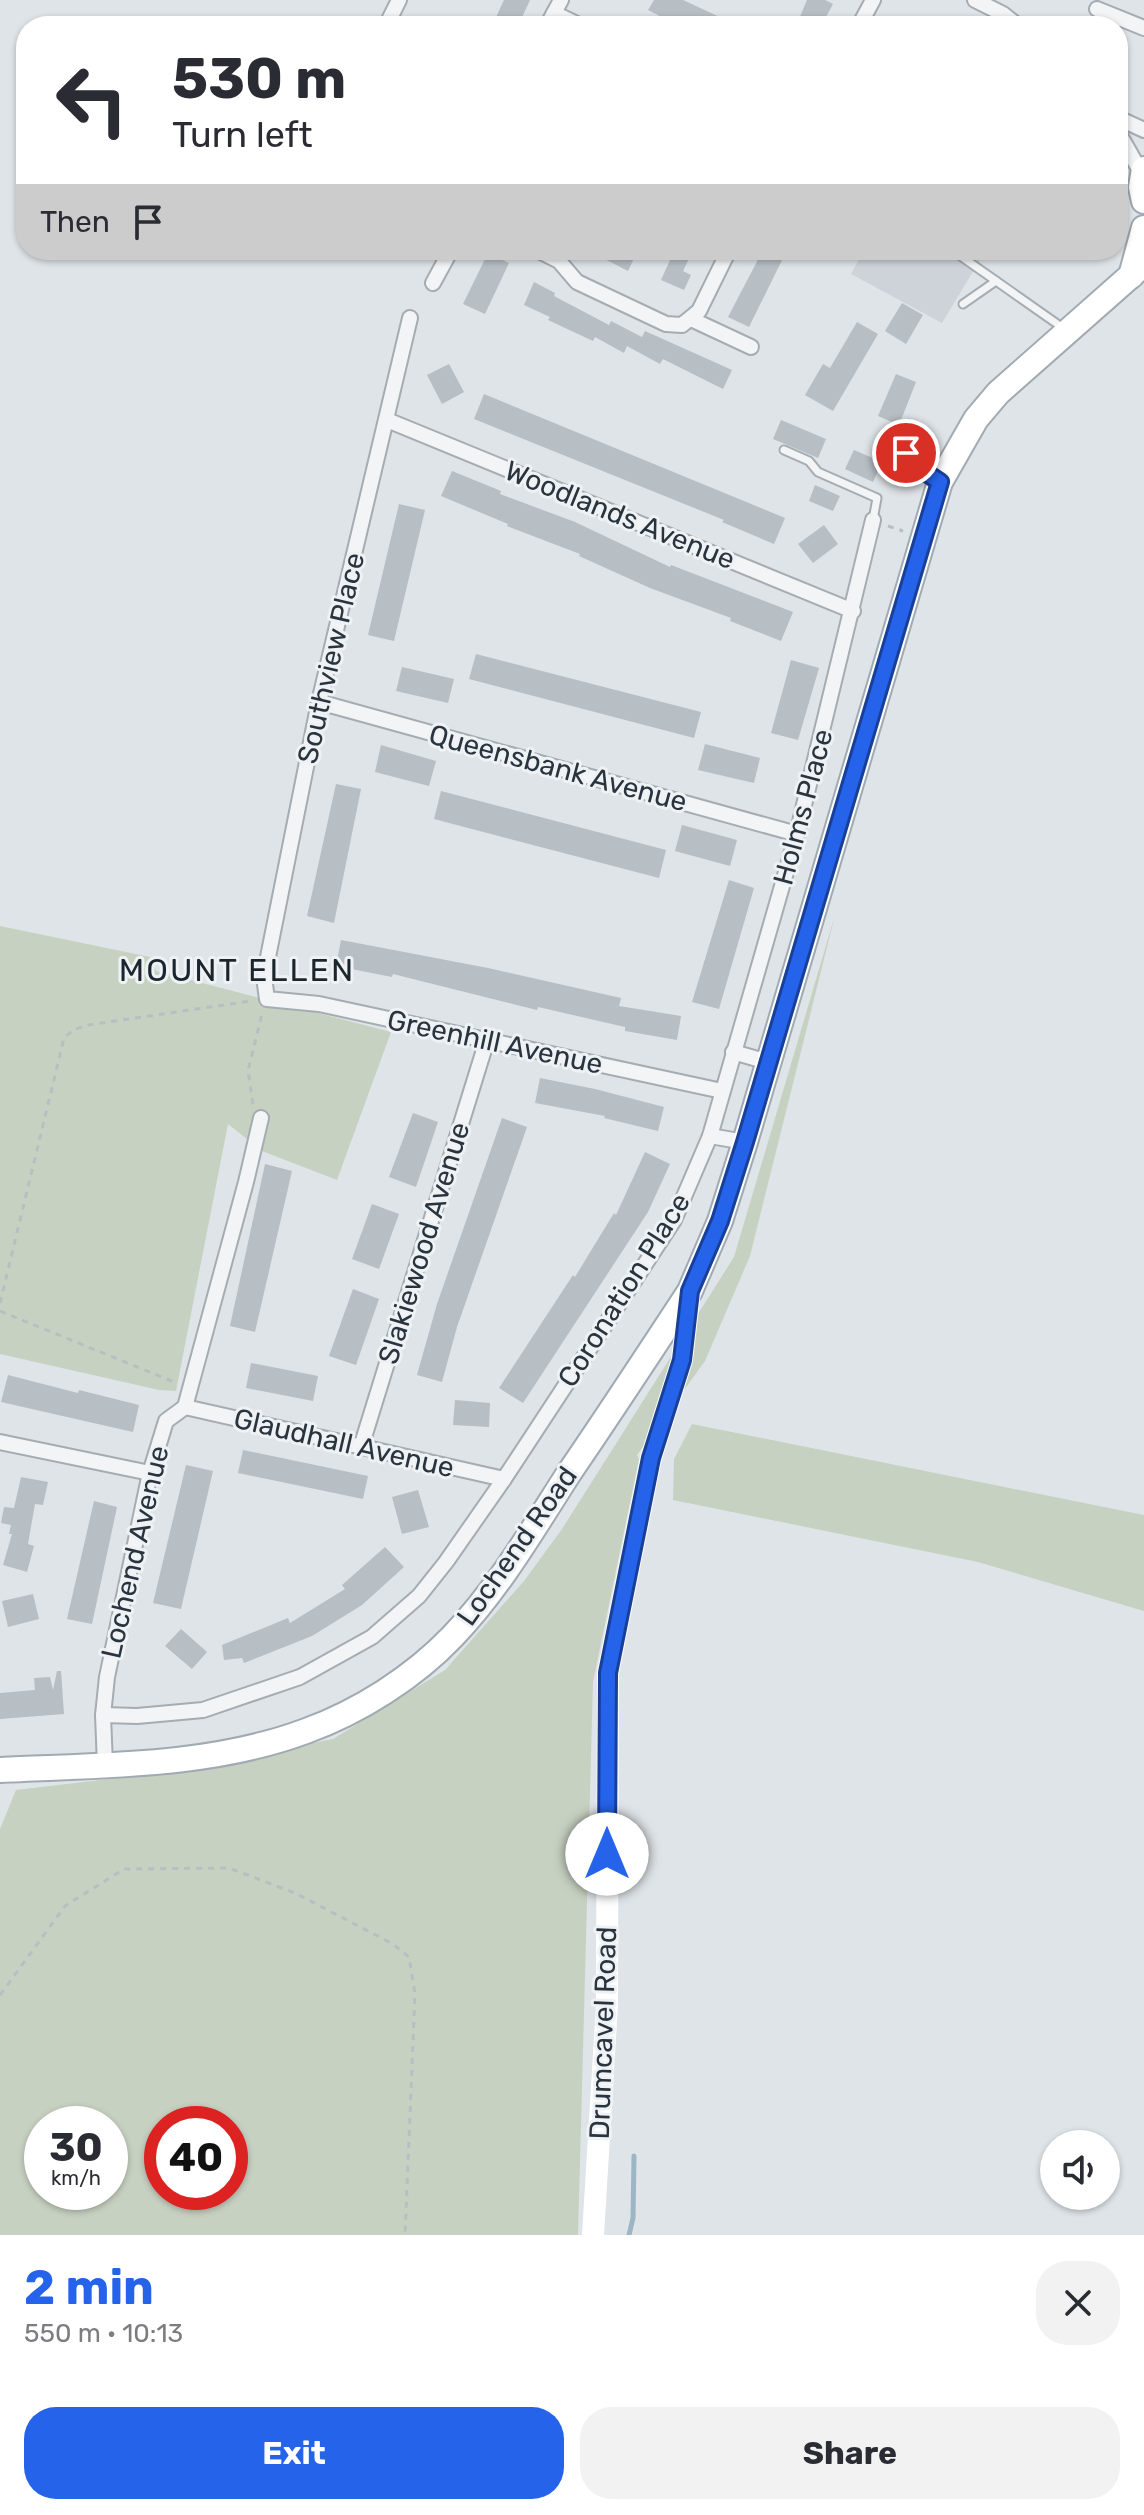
<!DOCTYPE html>
<html lang="en">
<head>
<meta charset="utf-8">
<style>
	:root { --surface:#fff; --page:#f2f2f3; --text:#2b2b33; --muted:#7c7c81; --accent:#2563eb }
	body { margin:0; font-family:Rubik,sans-serif; background:var(--page); color:var(--text); height:100vh; display:flex; flex-direction:column; font-size:30px; white-space:nowrap }
	* { box-sizing:border-box; margin:0 }
	p { font-size:26px; color:var(--muted) }
	.icon { flex:none; width:44px; height:44px; fill:none; stroke:currentColor; stroke-width:2; stroke-linecap:round; stroke-linejoin:round }
	.map { position:relative; height:2235px; overflow:hidden }
	.drawer { display:flex; flex-direction:column; background:var(--surface); flex:1 }
	.drawer>* { flex:none }
	.banner { position:absolute; left:16px; top:16px; width:1112px; height:244px; border-radius:32px; box-shadow:0 2px 6px #0004; background:#fff; color:var(--text); overflow:hidden }
	.controls { position:absolute; left:1040px; top:2130px; display:grid; gap:16px }
	.controls a { display:grid; place-items:center; width:80px; height:80px; border-radius:50%; background:var(--surface); box-shadow:0 2px 6px #0004; font-size:40px }
	.speed { position:absolute; left:24px; top:2106px; display:flex; gap:16px; font-size:40px; font-weight:700; text-align:center }
	.speed>* { display:grid; place-content:center; width:104px; height:104px; border-radius:50%; background:var(--surface); box-shadow:0 2px 6px #0004; line-height:1 }
	.speed small { font-size:20px; font-weight:400 }
	.speed .limit { border:12px solid #d22; background:#fff; color:#111 }
	.pin { position:absolute; display:grid; place-items:center; width:68px; height:68px; color:#fff; margin:-34px; border:4px solid #fff; border-radius:50%; box-shadow:0 2px 8px #0007 }
	.me { position:absolute; width:88px; margin:-44px; rotate:0deg; stroke-linejoin:round; filter:drop-shadow(0 0 6px #0008) }
	.turn { display:flex; align-items:center; gap:28px; height:168px; padding:0 24px; font-size:36px }
	.turn .icon { width:104px; height:104px; stroke-width:2.5 }
	.turn b { display:block; font-size:56px; line-height:68px }
	.then { display:flex; align-items:center; height:76px; padding:0 24px; background:#0003; gap:16px; font-size:30px }
	.round { display:grid; place-items:center; flex:none; width:84px; height:84px; border-radius:32px; background:var(--page) }
	.head { display:flex; align-items:center; justify-content:space-between; height:136px; padding:0 24px }
	h1 { font-size:48px; font-weight:700; line-height:60px; color:var(--accent) }
	.action { display:flex; gap:16px; margin-top:auto; padding:16px 24px }
	.action a { flex:1; height:92px; border-radius:32px; background:var(--accent); color:#fff; font-size:32px; font-weight:700; line-height:92px; text-align:center }
	.action a+a { background:var(--page); color:var(--text) }
	.map>svg:first-child { display:block }
	.built { fill:#ced3d9 }
	.green { fill:#c7d1c1; fill-rule:evenodd }
	.lines { fill:none; stroke-linecap:round; stroke-linejoin:round }
	.stream { stroke:#9db6c5; stroke-width:5 }
	.building { fill:#b7bec4 }
	.lane-casing { stroke:#a5acb2; stroke-width:11 }
	.street-casing { stroke:#a5acb2; stroke-width:18 }
	.primary-casing { stroke:#a0aab2; stroke-width:28 }
	.path { stroke:#babec2; stroke-width:3; stroke-dasharray:6 6; stroke-linecap:butt }
	.lane { stroke:#f2f4f6; stroke-width:7 }
	.street { stroke:#f2f4f6; stroke-width:14 }
	.secondary { stroke:#fff; stroke-width:22 }
	.primary { stroke:#fff; stroke-width:24 }
	.route-casing { stroke:#184099; stroke-width:20 }
	.route { stroke:#2563eb; stroke-width:14 }
	.labels { text-anchor:middle; dominant-baseline:central; stroke-width:6; stroke-linejoin:round; paint-order:stroke }
	.street-label { font-size:28px; fill:#29343e; stroke:#eff2f5 }
	.quarter-label { font-size:32px; letter-spacing:2px; fill:#1b252e; stroke:#eff2f5 }
</style>
</head>
<body>
<div class="map">
<svg width="1144" height="2235" viewBox="0 0 1144 2235">
	<rect width="100%" height="100%" fill="#dfe4e8"/>
	<path class="built" d="M 864,250 L 986,250 L 942,323 L 851,274 Z"/>
	<g class="green">
		<path d="M 835,915 L 750,1256 L 705,1361 L 637,1455 L 639,1459 L 593,1682 L 578,2235 L 0,2235 L 0,1829 L 16,1790 L 143,1775 L 333,1739 L 445,1670 L 524,1581 L 562,1529 L 734,1257 ZM 42,2124 L 110,2124 L 110,2192 L 42,2192 ZM 162,2124 L 230,2124 L 230,2192 L 162,2192 Z"/>
		<path d="M 0,926 L 150,957 L 156,971 L 391,1032 L 337,1180 L 262,1151 L 228,1124 L 176,1391 L 159,1390 L 0,1354 Z"/>
		<path d="M 692,1424 L 1144,1515 L 1144,1611 L 978,1562 L 673,1500 L 674,1459 Z"/>
	</g>
	<g class="lines">
		<path class="stream" d="M 629,2235 L 633,2218 L 634,2156"/>
	</g>
	<g class="building">
		<path d="M 504,0 L 530,0 L 518,26 L 492,26 Z"/>
		<path d="M 654,0 L 683,0 L 739,26 L 679,26 L 648,10 Z"/>
		<path d="M 807,0 L 825,0 L 833,4 L 821,26 L 796,26 Z"/>
		<path d="M 587,250 L 638,250 L 628,271 Z"/>
		<path d="M 647,250 L 693,250 L 683,271 L 691,275 L 684,290 L 661,280 L 670,260 Z"/>
		<path d="M 763,250 L 787,250 L 749,327 L 728,317 Z"/>
		<path d="M 488,253 L 509,263 L 485,314 L 463,304 Z"/>
		<path d="M 534,282 L 555,293 L 554,296 L 609,325 L 611,321 L 642,337 L 645,331 L 732,370 L 723,389 L 663,359 L 660,364 L 627,346 L 624,353 L 595,337 L 593,341 L 548,320 L 550,317 L 524,305 Z"/>
		<path d="M 902,303 L 923,315 L 906,344 L 885,331 Z"/>
		<path d="M 857,322 L 878,334 L 833,411 L 805,395 L 823,364 L 830,368 Z"/>
		<path d="M 449,364 L 464,392 L 442,404 L 427,375 Z"/>
		<path d="M 896,374 L 916,382 L 899,425 L 878,416 Z"/>
		<path d="M 484,394 L 785,518 L 774,544 L 722,522 L 724,520 L 474,419 Z"/>
		<path d="M 781,420 L 826,439 L 818,458 L 773,439 Z"/>
		<path d="M 854,450 L 882,462 L 873,482 L 845,469 Z"/>
		<path d="M 452,471 L 501,491 L 500,494 L 575,522 L 670,567 L 671,565 L 793,612 L 781,641 L 730,621 L 731,618 L 650,588 L 579,556 L 580,554 L 507,526 L 508,524 L 441,496 Z"/>
		<path d="M 815,485 L 840,496 L 833,511 L 809,501 Z"/>
		<path d="M 399,504 L 425,510 L 394,641 L 368,635 Z"/>
		<path d="M 824,525 L 838,544 L 813,563 L 798,544 Z"/>
		<path d="M 476,654 L 701,712 L 694,738 L 469,679 Z"/>
		<path d="M 791,660 L 819,668 L 798,740 L 771,733 Z"/>
		<path d="M 402,667 L 454,679 L 448,703 L 396,691 Z"/>
		<path d="M 705,744 L 760,758 L 754,783 L 698,770 Z"/>
		<path d="M 381,745 L 436,761 L 429,786 L 375,772 Z"/>
		<path d="M 336,784 L 361,789 L 334,923 L 307,916 Z"/>
		<path d="M 441,791 L 666,850 L 659,878 L 434,819 Z"/>
		<path d="M 682,825 L 737,840 L 730,866 L 675,851 Z"/>
		<path d="M 729,880 L 754,888 L 719,1009 L 692,1002 Z"/>
		<path d="M 341,940 L 488,968 L 621,998 L 619,1006 L 681,1016 L 677,1040 L 625,1031 L 625,1027 L 538,1007 L 537,1010 L 393,974 L 392,977 L 336,966 Z"/>
		<path d="M 540,1078 L 595,1089 L 664,1107 L 658,1131 L 604,1118 L 605,1116 L 535,1103 Z"/>
		<path d="M 413,1113 L 438,1122 L 416,1187 L 389,1177 Z"/>
		<path d="M 502,1118 L 527,1127 L 457,1327 L 442,1382 L 417,1375 L 437,1304 Z"/>
		<path d="M 645,1152 L 670,1164 L 648,1212 L 523,1403 L 499,1388 L 573,1275 L 575,1277 L 614,1213 L 616,1215 Z"/>
		<path d="M 265,1164 L 292,1171 L 255,1332 L 230,1326 Z"/>
		<path d="M 372,1204 L 399,1214 L 379,1269 L 352,1259 Z"/>
		<path d="M 353,1289 L 379,1299 L 356,1365 L 329,1356 Z"/>
		<path d="M 251,1363 L 318,1376 L 313,1401 L 246,1388 Z"/>
		<path d="M 8,1375 L 78,1393 L 79,1390 L 139,1405 L 133,1432 L 1,1402 Z"/>
		<path d="M 455,1400 L 490,1403 L 489,1427 L 453,1425 Z"/>
		<path d="M 243,1450 L 368,1476 L 363,1499 L 238,1473 Z"/>
		<path d="M 186,1465 L 213,1471 L 181,1609 L 153,1603 Z"/>
		<path d="M 21,1477 L 48,1482 L 43,1505 L 35,1504 L 28,1544 L 34,1546 L 27,1572 L 3,1565 L 12,1534 L 9,1534 L 11,1525 L 1,1523 L 4,1507 L 14,1508 Z"/>
		<path d="M 418,1490 L 429,1527 L 402,1534 L 392,1497 Z"/>
		<path d="M 94,1501 L 117,1507 L 92,1624 L 67,1619 Z"/>
		<path d="M 385,1547 L 404,1567 L 362,1605 L 312,1636 L 244,1663 L 242,1658 L 224,1660 L 222,1645 L 288,1618 L 290,1623 L 345,1589 L 342,1585 Z"/>
		<path d="M 33,1594 L 39,1619 L 8,1627 L 2,1601 Z"/>
		<path d="M 181,1629 L 207,1652 L 192,1669 L 165,1646 Z"/>
		<path d="M 57,1671 L 61,1671 L 64,1714 L 0,1719 L 0,1693 L 35,1690 L 34,1678 L 50,1677 L 53,1690 Z"/>
	</g>
	<g class="lines">
		<g class="lane-casing">
			<g id="lane">
				<path d="M 952,250 L 1063,328"/>
				<path d="M 963,304 L 996,281"/>
				<path d="M 898,437 C 908,455 918,468 936,479"/>
				<path d="M 784,450 L 809,461 L 818,472 L 877,498 L 873,520"/>
			</g>
		</g>
		<g class="street-casing">
			<g id="street">
				<path d="M 975,0 L 1003,14 L 1018,26"/>
				<path d="M 1097,9 L 1144,28"/>
				<path d="M 554,13 L 581,26"/>
				<path d="M 386,26 L 399,0"/>
				<path d="M 547,26 L 561,0"/>
				<path d="M 859,26 L 873,0"/>
				<path d="M 1118,118 L 1144,130"/>
				<path d="M 1118,132 L 1142,174"/>
				<path d="M 537,250 L 559,261 L 577,282 L 666,324 L 682,325 L 699,311 L 729,250"/>
				<path d="M 433,283 L 451,250"/>
				<path d="M 410,318 L 319,702 L 264,977 L 267,999 L 319,1004 L 722,1091"/>
				<path d="M 691,319 L 751,347"/>
				<path d="M 387,420 L 853,611"/>
				<path d="M 319,702 L 797,834"/>
				<path d="M 733,1052 L 768,1062"/>
				<path d="M 710,1136 L 745,1142"/>
				<path d="M 185,1407 L 504,1479"/>
				<path d="M 0,1442 L 150,1473"/>
				<path d="M 361,1447 L 487,1040"/>
				<path d="M 103,1715 L 137,1716 L 203,1710 L 300,1677 L 372,1637 L 419,1596 L 446,1562 L 504,1479 L 674,1220 L 710,1136 L 797,834 L 873,520"/>
				<path d="M 105,1765 L 103,1715 L 107,1677 L 150,1473 L 166,1421 L 185,1407 L 246,1182 L 261,1118"/>
			</g>
		</g>
		<g class="primary-casing">
			<g id="primary">
				<path d="M 1144,169 L 1141,187 L 1144,201"/>
				<path d="M 1131,276 L 1144,228"/>
				<path d="M 0,1770 C 101,1765 210,1767 306,1731 C 359,1712 414,1677 453,1636 C 499,1588 533,1529 569,1473 C 610,1413 650,1352 690,1291 L 720,1221 L 745,1142 L 940,482 L 976,419 L 998,393 L 1144,264"/>
			</g>
		</g>
		<g class="path">
			<path d="M 888,526 L 903,531"/>
			<path d="M 253,1104 L 248,1071 L 262,1014"/>
			<path d="M 0,1303 L 64,1038 L 73,1030 L 88,1025 L 251,1001"/>
			<path d="M 0,1311 L 174,1382"/>
			<path d="M 0,1995 L 65,1906 L 124,1869 L 229,1868 L 295,1893 L 393,1944 L 409,1957 L 415,1994 L 405,2235"/>
		</g>
		<use href="#lane" class="lane"/>
		<use href="#street" class="street"/>
		<path class="secondary" d="M 593,2235 L 607,2005 L 608,1673 L 651,1458 L 682,1360 L 690,1291"/>
		<use href="#primary" class="primary"/>
	</g>
	<g class="lines">
		<g class="route-casing">
			<path id="route" d="M 607,1854 L 608,1673 L 651,1458 L 682,1360 L 690,1291 L 720,1221 L 745,1142 L 940,482 L 922,470 L 906,453"/>
		</g>
		<use href="#route" class="route"/>
	</g>
	<g class="labels">
		<g class="street-label">
			<text transform="translate(620 515) rotate(22)">Woodlands Avenue</text>
			<text transform="translate(331 658) rotate(-77)">Southview Place</text>
			<text transform="translate(558 768) rotate(15)">Queensbank Avenue</text>
			<text transform="translate(803 807) rotate(-75)">Holms Place</text>
			<text transform="translate(495 1042) rotate(12)">Greenhill Avenue</text>
			<text transform="translate(424 1243) rotate(-73)">Slakiewood Avenue</text>
			<text transform="translate(624 1290) rotate(-58)">Coronation Place</text>
			<text transform="translate(344 1443) rotate(13)">Glaudhall Avenue</text>
			<text transform="translate(517 1546) rotate(-55)">Lochend Road</text>
			<text transform="translate(135 1552) rotate(-77)">Lochend Avenue</text>
			<text transform="translate(603 2033) rotate(-88)">Drumcavel Road</text>
		</g>
		<g class="quarter-label">
			<text x="237" y="970">MOUNT ELLEN</text>
		</g>
	</g>
</svg>
<div class="controls">
<a><svg class="icon" aria-label="sound" viewBox="0 0 24 24"><path d="M4 9h4l5-4v14l-5-4H4zM17 9q2 3 0 6"/></svg></a>
</div>
<div class="speed"><div>30<small>km/h</small></div><div class="limit">40</div></div>
<div class="pin" style="left:906px;top:453px;background:#d93025"><svg class="icon" aria-label="arrive" viewBox="0 0 24 24"><path d="M6 21V4h12l-3 4 3 4H6"/></svg></div>
<svg class="me" style="left:607px;top:1854px" viewBox="-20 -20 40 40"><circle r="19" fill="#fff"/><path d="M0-13L10 11 0 6-10 11z" fill="#2563eb"/></svg>
<div class="banner">
<div class="turn"><svg class="icon" aria-label="left" viewBox="0 0 24 24"><path d="M17 20v-9H6M10 6l-5 5 5 5"/></svg><div><b>530 m</b>Turn left</div></div>
<div class="then">Then<svg class="icon" aria-label="arrive" viewBox="0 0 24 24"><path d="M6 21V4h12l-3 4 3 4H6"/></svg></div>
</div>
</div>
<section class="drawer">
<div class="head"><div><h1>2 min</h1><p>550 m · 10:13</p></div><a class="round"><svg class="icon" aria-label="close" viewBox="0 0 24 24"><path d="M6 6l12 12M18 6L6 18"/></svg></a></div>
<div class="action"><a>Exit</a><a>Share</a></div>
</section>
</body>
</html>
